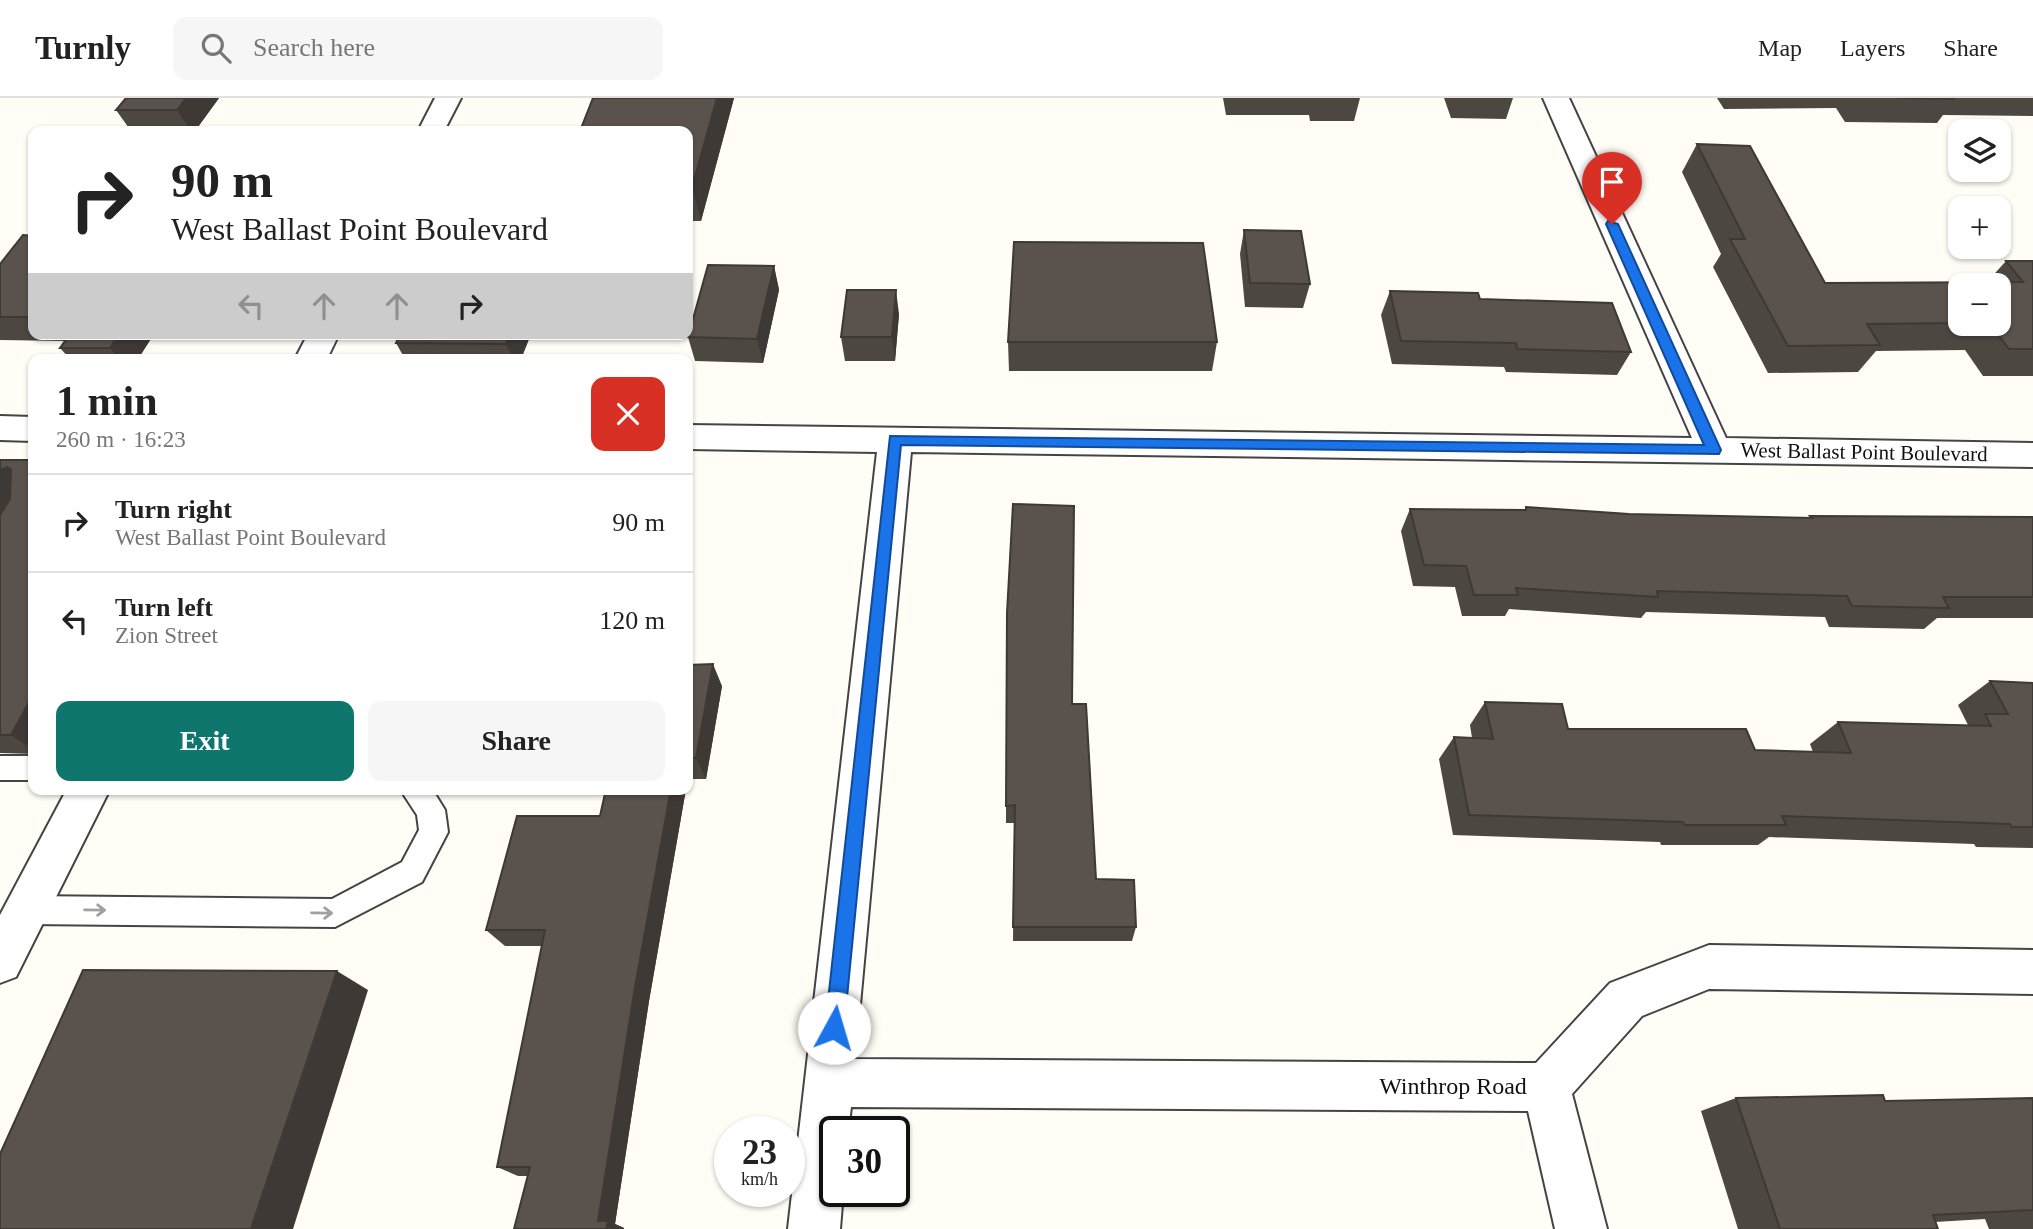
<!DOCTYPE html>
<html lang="en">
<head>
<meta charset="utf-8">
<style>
	:root { --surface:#fff; --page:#f6f6f6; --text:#222; --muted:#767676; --line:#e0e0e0; --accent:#0f766e }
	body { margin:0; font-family:"Times New Roman",serif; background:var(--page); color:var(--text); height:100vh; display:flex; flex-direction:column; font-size:26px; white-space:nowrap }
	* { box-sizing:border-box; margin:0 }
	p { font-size:23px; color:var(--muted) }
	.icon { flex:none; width:38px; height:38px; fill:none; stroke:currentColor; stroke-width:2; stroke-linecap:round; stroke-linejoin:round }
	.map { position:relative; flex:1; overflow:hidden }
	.side { position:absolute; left:28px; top:256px; width:665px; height:441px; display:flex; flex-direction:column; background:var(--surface); border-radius:14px; box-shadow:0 2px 5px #0004 }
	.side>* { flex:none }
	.guide { position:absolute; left:28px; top:28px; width:665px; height:214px; border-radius:14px; box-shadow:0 2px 5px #0004; background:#fff; color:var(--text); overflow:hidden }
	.fabs { position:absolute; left:1948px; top:21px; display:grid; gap:14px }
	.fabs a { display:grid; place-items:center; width:63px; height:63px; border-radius:14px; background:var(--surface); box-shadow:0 2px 5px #0004; font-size:35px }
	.speed { position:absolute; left:714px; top:1018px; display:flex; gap:14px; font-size:35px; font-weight:700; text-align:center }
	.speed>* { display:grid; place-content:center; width:91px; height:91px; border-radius:50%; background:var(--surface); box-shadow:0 2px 5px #0004; line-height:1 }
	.speed small { font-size:18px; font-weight:400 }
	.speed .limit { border:4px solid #111; border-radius:10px; background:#fff; color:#111 }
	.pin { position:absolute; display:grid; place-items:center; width:60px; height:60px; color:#fff; margin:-72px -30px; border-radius:50% 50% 50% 0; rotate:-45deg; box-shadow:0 0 7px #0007 }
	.pin .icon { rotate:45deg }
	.me { position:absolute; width:77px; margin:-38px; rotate:6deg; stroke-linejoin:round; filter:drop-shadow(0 0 5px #0008) }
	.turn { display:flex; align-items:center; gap:24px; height:147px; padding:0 28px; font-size:32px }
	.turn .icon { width:91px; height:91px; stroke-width:2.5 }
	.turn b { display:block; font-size:49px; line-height:60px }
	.lanes { display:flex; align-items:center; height:66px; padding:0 28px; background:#0003; justify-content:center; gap:35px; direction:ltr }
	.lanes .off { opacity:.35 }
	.round { display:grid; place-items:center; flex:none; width:74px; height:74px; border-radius:14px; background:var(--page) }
	.overview { display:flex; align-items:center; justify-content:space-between; height:119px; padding:0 28px }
	h1 { font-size:42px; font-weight:800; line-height:52px }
	.cta { display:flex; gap:14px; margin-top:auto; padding:14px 28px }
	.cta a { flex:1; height:80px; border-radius:14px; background:var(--accent); color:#fff; font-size:28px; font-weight:800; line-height:80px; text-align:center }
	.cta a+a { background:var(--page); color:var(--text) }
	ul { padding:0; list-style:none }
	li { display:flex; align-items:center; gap:21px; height:98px; padding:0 28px; border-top:2px solid var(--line) }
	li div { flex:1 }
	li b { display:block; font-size:26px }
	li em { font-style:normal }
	header { display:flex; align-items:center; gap:42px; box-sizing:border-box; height:98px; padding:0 35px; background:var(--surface); border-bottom:2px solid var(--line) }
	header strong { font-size:33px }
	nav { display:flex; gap:38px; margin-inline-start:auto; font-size:24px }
	.search { width:490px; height:63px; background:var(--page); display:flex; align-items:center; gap:18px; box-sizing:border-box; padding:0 24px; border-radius:14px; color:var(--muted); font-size:26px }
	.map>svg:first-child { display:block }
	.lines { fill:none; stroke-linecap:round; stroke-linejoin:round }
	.service-casing { stroke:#444; stroke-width:4 }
	.minor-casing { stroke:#444; stroke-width:4 }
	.tertiary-casing { stroke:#444; stroke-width:4 }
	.service { fill:#fff; fill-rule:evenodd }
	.minor { fill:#fff; fill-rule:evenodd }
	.tertiary { fill:#fff; fill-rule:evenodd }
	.wall { fill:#4d4742; fill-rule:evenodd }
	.shaded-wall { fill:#3f3936 }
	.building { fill:#5a524d; stroke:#3f3936; stroke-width:2 }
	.oneway { stroke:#a0a0a0 }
	.route { fill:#1a73e8; stroke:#114b97; stroke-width:2 }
	.labels { text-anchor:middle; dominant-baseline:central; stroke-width:7; stroke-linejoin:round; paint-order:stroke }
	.street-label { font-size:21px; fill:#111; stroke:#fff }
	.near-street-label { font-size:24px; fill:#111; stroke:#fff }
</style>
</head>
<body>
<header>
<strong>Turnly</strong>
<div class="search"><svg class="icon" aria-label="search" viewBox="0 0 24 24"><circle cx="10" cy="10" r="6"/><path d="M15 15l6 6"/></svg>Search here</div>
<nav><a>Map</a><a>Layers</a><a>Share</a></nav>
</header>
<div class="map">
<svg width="2033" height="1131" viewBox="0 0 2033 1131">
	<rect width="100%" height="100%" fill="#fffdf5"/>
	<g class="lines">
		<g class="service-casing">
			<g id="service">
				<rect x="0" y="658" width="33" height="24"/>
				<path d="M 400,691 L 432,691 L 445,712 L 448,734 L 422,784 L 335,829 L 26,826 L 15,822 L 11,812 L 15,802 L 26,798 L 332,801 L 402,764 L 419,732 L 417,717 Z"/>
			</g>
		</g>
		<g class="minor-casing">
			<g id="minor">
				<path d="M 1543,0 L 1569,0 L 1726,340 L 2033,345 L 2033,369 L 911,354 L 855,961 L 1536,965 L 1610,885 L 1709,847 L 2033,852 L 2033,896 L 1709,891 L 1642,918 L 1572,996 L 1607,1131 L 1555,1131 L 1528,1013 L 851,1009 L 848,1034 L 835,1034 L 835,1094 L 843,1094 L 840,1131 L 788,1131 L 877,354 L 688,351 L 688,327 L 1692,340 Z"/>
				<path d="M 0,318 L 33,319 L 33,343 L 0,342 Z"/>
			</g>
		</g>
		<g class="tertiary-casing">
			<g id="tertiary">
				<path d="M 435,0 L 461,0 L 444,33 L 418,33 Z"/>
				<path d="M 308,236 L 339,236 L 327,261 L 295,261 Z"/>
				<path d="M 67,691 L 110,691 L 16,879 L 0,885 L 0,817 Z"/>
			</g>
		</g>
		<use href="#service" class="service"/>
		<use href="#minor" class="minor"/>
		<use href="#tertiary" class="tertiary"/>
	</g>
	<g class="wall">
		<path d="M 219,0 L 195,33 L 131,33 L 116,12 Z"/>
		<path d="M 593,0 L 734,0 L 701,123 L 688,123 L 688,33 Z"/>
		<path d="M 1223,0 L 1360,0 L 1354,23 L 1310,23 L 1309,17 L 1226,17 Z"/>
		<path d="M 1444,0 L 1513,0 L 1506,21 L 1451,20 Z"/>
		<path d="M 1717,0 L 2033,0 L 2033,18 L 1943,17 L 1937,25 L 1845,24 L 1836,10 L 1724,11 Z"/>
		<path d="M 1697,46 L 1825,185 L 1987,184 L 2006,163 L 2033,163 L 2033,278 L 1983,278 L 1965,252 L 1876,253 L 1858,274 L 1768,275 L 1713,169 L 1721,156 L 1682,74 ZM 1960,187 L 1998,226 L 1960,226 Z"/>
		<path d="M 1244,132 L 1310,186 L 1303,210 L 1245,209 L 1240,156 Z"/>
		<path d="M 33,138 L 33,236 L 154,236 L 138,261 L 70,261 L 60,250 L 65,243 L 0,242 L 0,166 Z"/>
		<path d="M 774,168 L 779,192 L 763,265 L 695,263 L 688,239 Z"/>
		<path d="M 1390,193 L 1480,201 L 1631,254 L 1617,277 L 1506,274 L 1504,269 L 1392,266 L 1381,217 Z"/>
		<path d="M 899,216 L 895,263 L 845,263 L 841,239 Z"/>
		<path d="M 400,236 L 531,236 L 521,261 L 405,261 L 396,245 Z"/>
		<path d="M 1008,244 L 1217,244 L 1212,273 L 1009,273 Z"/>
		<path d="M 0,362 L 33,362 L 33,656 L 0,655 Z"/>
		<path d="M 1526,409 L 1629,416 L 1808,420 L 1810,418 L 2033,419 L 2033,520 L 1937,520 L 1924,531 L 1829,529 L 1825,519 L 1646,514 L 1641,520 L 1509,511 L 1505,518 L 1462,518 L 1455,489 L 1413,488 L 1401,433 L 1410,411 L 1524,412 Z"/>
		<path d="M 688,567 L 722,588 L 706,681 L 688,681 L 688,683 Z"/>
		<path d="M 1990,583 L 2033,585 L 2033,750 L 1976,749 L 1974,746 L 1769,739 L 1758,747 L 1661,747 L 1660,744 L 1453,737 L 1439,661 L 1454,639 L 1472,640 L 1470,627 L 1485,604 L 1568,631 L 1755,652 L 1813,654 L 1810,646 L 1838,624 L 1968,627 L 1958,607 Z"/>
		<path d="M 1072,606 L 1096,781 L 1136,829 L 1132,843 L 1013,843 L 1014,725 L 1006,725 L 1006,708 Z"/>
		<path d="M 606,691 L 686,691 L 649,903 L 615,1126 L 624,1130 L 514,1131 L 528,1078 L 518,1078 L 497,1069 L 542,848 L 505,848 L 486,832 L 600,718 Z"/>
		<path d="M 1736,1000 L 1885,1003 L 2033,1000 L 2033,1131 L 1989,1131 L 1985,1121 L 1935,1124 L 1938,1131 L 1738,1131 L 1701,1013 Z"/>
	</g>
	<g class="shaded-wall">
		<path d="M 186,0 L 219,0 L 195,33 L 191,33 L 177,12 Z"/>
		<path d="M 717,0 L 734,0 L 701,123 L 692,89 Z"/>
		<path d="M 774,168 L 779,192 L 763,265 L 757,241 Z"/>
		<path d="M 896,192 L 899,216 L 895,263 L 892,239 Z"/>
		<path d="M 119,236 L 154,236 L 138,261 L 120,261 L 110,250 Z"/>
		<path d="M 510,236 L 531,236 L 521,261 L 513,261 L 506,246 Z"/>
		<path d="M 7,369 L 32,392 L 0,430 L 0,372 Z"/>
		<path d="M 713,566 L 722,588 L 706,681 L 696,660 Z"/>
		<path d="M 33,597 L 33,652 L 11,637 Z"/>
		<path d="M 671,691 L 686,691 L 649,903 L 615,1126 L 624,1130 L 624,1131 L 606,1131 L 598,1123 L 635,889 Z"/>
		<path d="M 337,873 L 368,892 L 293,1131 L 251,1131 Z"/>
	</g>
	<g class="building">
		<path d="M 126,0 L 186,0 L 177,12 L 116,12 Z"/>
		<path d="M 593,0 L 717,0 L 692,89 L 688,89 L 688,33 L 580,33 Z"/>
		<path d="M 1897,0 L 1953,0 L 1954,1 Z"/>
		<path d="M 1697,46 L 1750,48 L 1825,185 L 2023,184 L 2006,163 L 2033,163 L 2033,251 L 2009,251 L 1990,226 L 1998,226 L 1998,187 L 1960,187 L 1960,225 L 1867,226 L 1880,247 L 1788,248 L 1730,141 L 1745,141 Z"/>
		<path d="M 1244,132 L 1301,133 L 1310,186 L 1250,185 Z"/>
		<path d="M 23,137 L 33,138 L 33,219 L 0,219 L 0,166 Z"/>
		<path d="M 1014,144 L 1203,145 L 1217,244 L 1008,244 Z"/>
		<path d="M 708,167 L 774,168 L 757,241 L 688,239 Z"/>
		<path d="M 847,192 L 896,192 L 892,239 L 841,239 Z"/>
		<path d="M 1390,193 L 1478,195 L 1480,201 L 1612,205 L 1631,254 L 1517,251 L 1516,245 L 1401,243 Z"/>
		<path d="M 70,236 L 119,236 L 110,250 L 60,250 Z"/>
		<path d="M 400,236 L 510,236 L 506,246 L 396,245 Z"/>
		<path d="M 0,362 L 33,362 L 33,597 L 11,637 L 0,637 L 0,417 L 10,401 L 11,371 L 7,369 L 0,372 Z"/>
		<path d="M 1013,406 L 1074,408 L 1072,606 L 1086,606 L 1096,781 L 1134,782 L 1136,829 L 1013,829 L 1015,707 L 1006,708 L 1007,515 Z"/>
		<path d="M 1526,409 L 1629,416 L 1812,420 L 1810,418 L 2033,419 L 2033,499 L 1943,499 L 1949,510 L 1852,508 L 1847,498 L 1657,493 L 1658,499 L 1516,490 L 1518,497 L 1474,497 L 1466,468 L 1424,467 L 1410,411 L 1526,412 Z"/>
		<path d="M 713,566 L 696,660 L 688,660 L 688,567 Z"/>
		<path d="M 1990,583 L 2033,585 L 2033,729 L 2012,729 L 2010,726 L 1782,718 L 1786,727 L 1685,727 L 1683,724 L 1469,717 L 1454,639 L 1493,641 L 1485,604 L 1562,606 L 1568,631 L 1746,631 L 1755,652 L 1851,655 L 1838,624 L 1991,628 L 1985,616 L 2008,616 Z"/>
		<path d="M 606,691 L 671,691 L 635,889 L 598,1123 L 608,1123 L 606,1131 L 514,1131 L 530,1069 L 497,1069 L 545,832 L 486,832 L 517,718 L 600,718 Z"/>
		<path d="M 83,872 L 337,873 L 251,1131 L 0,1131 L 0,1056 Z"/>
		<path d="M 1883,997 L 1885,1003 L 2033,1000 L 2033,1112 L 1933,1117 L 1938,1131 L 1780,1131 L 1736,1000 Z"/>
	</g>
	<defs><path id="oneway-shaft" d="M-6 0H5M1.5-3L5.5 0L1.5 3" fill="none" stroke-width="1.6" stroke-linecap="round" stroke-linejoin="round" transform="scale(1.75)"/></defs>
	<g class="oneway">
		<use href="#oneway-shaft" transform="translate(95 812) rotate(1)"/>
		<use href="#oneway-shaft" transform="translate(322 815) rotate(1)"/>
	</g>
	<path class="route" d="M 1608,123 L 1618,126 L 1721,352 L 1719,356 L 901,347 L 844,930 L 841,937 L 834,940 L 828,937 L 825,930 L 890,338 L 1704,347 L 1606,126 Z"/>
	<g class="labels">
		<g class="street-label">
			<text transform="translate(1864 354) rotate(1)">West Ballast Point Boulevard</text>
		</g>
		<g class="near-street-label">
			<text x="1453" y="988">Winthrop Road</text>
		</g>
	</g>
</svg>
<div class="fabs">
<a><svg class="icon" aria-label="layers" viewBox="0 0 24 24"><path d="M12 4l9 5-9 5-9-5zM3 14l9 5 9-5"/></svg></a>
<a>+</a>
<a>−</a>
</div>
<div class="speed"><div>23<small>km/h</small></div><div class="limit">30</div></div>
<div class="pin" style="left:1612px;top:126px;background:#d93025"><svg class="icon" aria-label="arrive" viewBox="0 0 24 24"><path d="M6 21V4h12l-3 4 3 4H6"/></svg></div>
<svg class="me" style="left:834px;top:930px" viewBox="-20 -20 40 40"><circle r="19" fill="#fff"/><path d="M0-13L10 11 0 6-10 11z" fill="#1a73e8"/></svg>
<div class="guide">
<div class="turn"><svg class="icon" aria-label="right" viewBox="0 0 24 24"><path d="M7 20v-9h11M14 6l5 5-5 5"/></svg><div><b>90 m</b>West Ballast Point Boulevard</div></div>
<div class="lanes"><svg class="icon off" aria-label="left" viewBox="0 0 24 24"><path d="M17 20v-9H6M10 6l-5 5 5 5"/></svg><svg class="icon off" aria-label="ahead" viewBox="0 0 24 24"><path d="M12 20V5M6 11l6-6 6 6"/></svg><svg class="icon off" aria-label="ahead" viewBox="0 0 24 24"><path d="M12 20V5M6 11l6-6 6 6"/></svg><svg class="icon" aria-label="right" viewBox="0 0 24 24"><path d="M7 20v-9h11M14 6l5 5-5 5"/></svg></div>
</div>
<section class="side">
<div class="overview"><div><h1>1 min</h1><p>260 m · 16:23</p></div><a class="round" style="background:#d93025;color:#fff"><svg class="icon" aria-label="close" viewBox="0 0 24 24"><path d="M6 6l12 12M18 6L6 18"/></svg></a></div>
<ul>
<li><svg class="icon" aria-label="right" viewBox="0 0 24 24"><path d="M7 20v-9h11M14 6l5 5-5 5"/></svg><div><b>Turn right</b><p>West Ballast Point Boulevard</p></div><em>90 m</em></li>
<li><svg class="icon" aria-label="left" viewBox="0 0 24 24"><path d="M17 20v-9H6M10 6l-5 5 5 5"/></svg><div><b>Turn left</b><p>Zion Street</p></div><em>120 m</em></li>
</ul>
<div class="cta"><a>Exit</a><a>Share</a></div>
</section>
</div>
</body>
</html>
